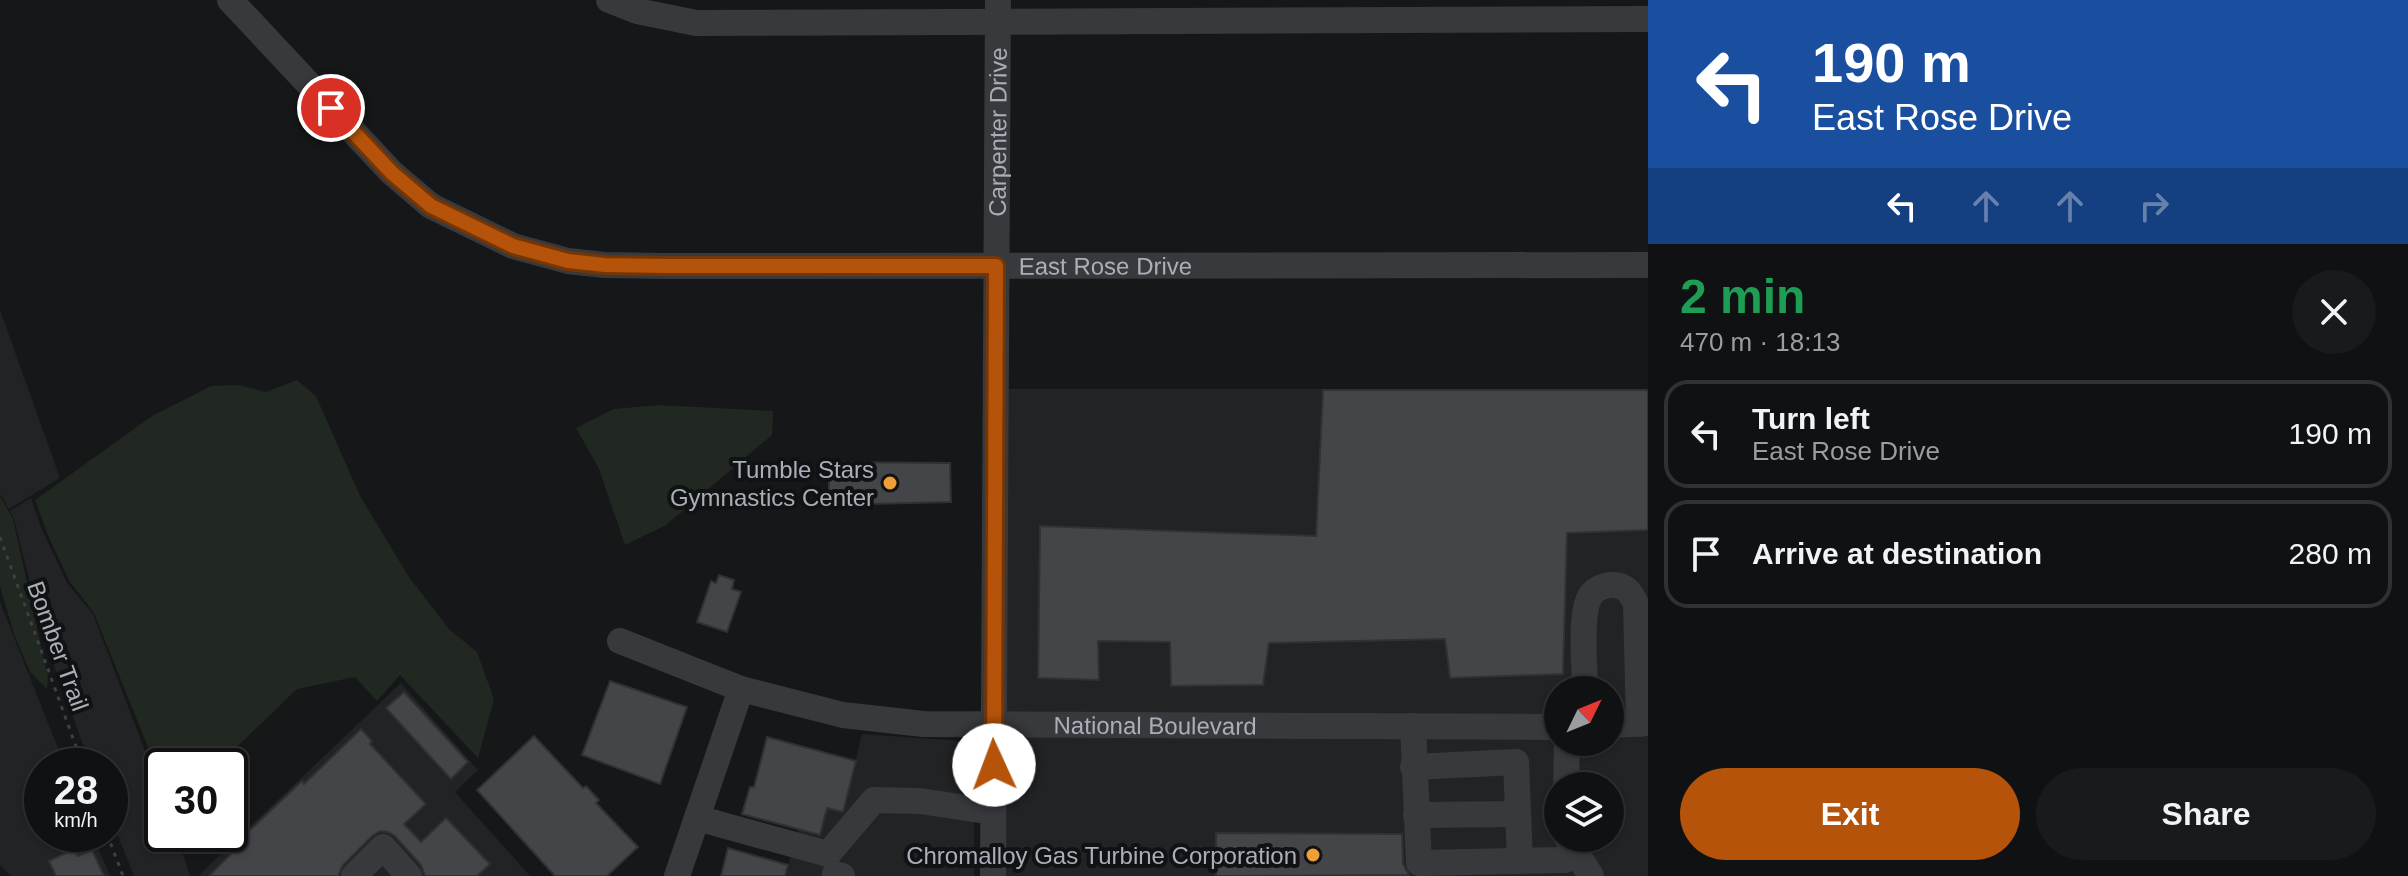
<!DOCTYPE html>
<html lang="en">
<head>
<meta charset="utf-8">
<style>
	:root { --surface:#101112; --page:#191a1b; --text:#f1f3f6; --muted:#9c9d9f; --line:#303132; --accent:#b45309 }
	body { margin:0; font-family:Helvetica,sans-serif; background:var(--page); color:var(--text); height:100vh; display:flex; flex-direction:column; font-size:30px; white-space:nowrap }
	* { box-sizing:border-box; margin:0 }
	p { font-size:26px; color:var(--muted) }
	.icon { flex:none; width:44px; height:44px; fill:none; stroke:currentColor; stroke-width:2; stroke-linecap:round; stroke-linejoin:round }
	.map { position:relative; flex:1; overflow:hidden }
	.sheet { display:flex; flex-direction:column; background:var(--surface); width:760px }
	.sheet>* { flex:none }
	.guide { background:#1a4fa0; color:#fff; overflow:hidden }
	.needle { width:52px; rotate:47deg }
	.controls { position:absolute; left:1544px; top:676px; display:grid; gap:16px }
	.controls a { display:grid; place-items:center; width:80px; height:80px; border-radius:50%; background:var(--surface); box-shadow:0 2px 6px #0004,0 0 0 2px var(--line); font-size:40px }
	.speed { position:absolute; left:24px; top:748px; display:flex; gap:16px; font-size:40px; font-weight:700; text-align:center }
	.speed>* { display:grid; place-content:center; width:104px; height:104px; border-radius:50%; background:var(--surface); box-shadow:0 2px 6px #0004,0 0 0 2px var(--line); line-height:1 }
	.speed small { font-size:20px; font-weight:400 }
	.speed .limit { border:4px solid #111; border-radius:12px; background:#fff; color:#111 }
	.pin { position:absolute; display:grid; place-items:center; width:68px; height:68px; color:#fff; margin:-34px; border:4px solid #fff; border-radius:50%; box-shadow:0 2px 8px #0007 }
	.me { position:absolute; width:88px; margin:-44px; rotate:358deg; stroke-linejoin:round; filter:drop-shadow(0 0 6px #0008) }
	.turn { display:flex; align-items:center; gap:28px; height:168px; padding:0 32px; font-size:36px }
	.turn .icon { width:104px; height:104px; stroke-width:2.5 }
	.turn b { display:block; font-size:56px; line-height:68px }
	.lanes { display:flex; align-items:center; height:76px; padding:0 32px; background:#0003; justify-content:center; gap:40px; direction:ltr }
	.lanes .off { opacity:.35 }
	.round { display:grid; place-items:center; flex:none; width:84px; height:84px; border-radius:42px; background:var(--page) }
	.headline { display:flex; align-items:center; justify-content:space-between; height:136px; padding:0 32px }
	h1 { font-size:48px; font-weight:600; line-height:60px; color:#1e9e55 }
	.button { display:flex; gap:16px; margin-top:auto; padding:16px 32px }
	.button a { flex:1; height:92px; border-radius:48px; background:var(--accent); color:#fff; font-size:32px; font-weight:600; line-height:92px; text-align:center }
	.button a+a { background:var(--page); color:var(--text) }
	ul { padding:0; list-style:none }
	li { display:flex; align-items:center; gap:24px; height:108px; margin:0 16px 12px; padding:0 16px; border:4px solid var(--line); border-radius:24px }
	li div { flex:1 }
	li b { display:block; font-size:30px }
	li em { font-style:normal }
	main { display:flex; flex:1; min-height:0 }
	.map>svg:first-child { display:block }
	.built { fill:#222325; fill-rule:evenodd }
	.green { fill:#202821 }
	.building { fill:#434548; stroke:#303134; stroke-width:2 }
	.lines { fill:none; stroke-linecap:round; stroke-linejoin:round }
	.path { stroke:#3e4044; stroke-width:3; stroke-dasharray:4 6; stroke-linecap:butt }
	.minor { stroke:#38393d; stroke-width:26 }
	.route-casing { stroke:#753606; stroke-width:20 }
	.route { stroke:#b45309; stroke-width:14 }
	.poi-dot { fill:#ef9e38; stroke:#111213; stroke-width:3 }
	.labels { text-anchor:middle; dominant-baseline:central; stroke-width:8; stroke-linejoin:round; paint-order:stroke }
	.street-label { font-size:24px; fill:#a9afb8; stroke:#111213 }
	.poi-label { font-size:24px; fill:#a9afb8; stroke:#111213; text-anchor:end }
</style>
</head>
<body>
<main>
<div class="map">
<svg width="1648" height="876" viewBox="0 0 1648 876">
	<rect width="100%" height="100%" fill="#161718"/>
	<g class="built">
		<path d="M 0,310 L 60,478 L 9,509 L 0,494 Z"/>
		<path d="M 1003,389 L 1648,389 L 1648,876 L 1005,876 ZM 1558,690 L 1610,690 L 1610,742 L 1558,742 ZM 1558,786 L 1610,786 L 1610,838 L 1558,838 Z"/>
		<path d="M 31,498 L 40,525 L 67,583 L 93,614 L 162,796 L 162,834 L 176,834 L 190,876 L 134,876 L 110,815 L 110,766 L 91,766 L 45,641 L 14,519 L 10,511 Z"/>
		<path d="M 0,602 L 65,766 L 42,766 L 42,834 L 92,834 L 110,876 L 11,876 L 0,865 Z"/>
		<path d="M 401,683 L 478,770 L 455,792 L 530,876 L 198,876 Z"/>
		<path d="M 862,734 L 961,741 L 975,754 L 974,876 L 785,876 L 798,830 L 819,836 L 827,808 L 843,811 Z"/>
	</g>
	<g class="green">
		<path d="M 297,380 L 316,396 L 360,496 L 409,577 L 449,629 L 477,652 L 494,699 L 478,758 L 400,675 L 377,701 L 355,677 L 297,689 L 217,766 L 162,766 L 162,782 L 94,613 L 70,582 L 49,538 L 35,500 L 152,416 L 211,386 L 239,385 L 266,392 Z"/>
		<path d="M 658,405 L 773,411 L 772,435 L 666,525 L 625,545 L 599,469 L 576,428 L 614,409 Z"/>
		<path d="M 0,496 L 13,519 L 48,678 L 47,689 L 30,672 L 14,634 L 0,586 Z"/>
	</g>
	<g class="building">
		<path d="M 1323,390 L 1648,390 L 1648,530 L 1567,533 L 1563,674 L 1450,678 L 1445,639 L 1269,643 L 1263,685 L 1171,686 L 1170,642 L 1098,641 L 1099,680 L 1038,678 L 1040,526 L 1316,536 Z"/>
		<path d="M 830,462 L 950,463 L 951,502 L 828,505 Z"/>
		<path d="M 719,575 L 734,580 L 732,589 L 741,592 L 727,632 L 697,622 L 711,581 L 716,583 Z"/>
		<path d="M 610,681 L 687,707 L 660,784 L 582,755 Z"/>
		<path d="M 404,692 L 468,762 L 451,779 L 386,708 Z"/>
		<path d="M 361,729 L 372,741 L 370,744 L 426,804 L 404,824 L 421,842 L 446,818 L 490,864 L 477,876 L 425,876 L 421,865 L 395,836 L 388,832 L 380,831 L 372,836 L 343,865 L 338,876 L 209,876 L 233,852 L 230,849 L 302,781 L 304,784 Z"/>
		<path d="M 534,736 L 583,788 L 586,786 L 599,800 L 596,803 L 638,847 L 607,876 L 555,876 L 477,790 Z"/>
		<path d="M 767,737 L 856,761 L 843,812 L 827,808 L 820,835 L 742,814 L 750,787 L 754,787 Z"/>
		<path d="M 1216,833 L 1402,834 L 1403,864 L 1409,875 L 1216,876 Z"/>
		<path d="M 728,848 L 788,865 L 785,876 L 721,876 Z"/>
		<path d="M 74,849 L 78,856 L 92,850 L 104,876 L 56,876 L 49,861 Z"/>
	</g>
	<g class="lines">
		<g class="path">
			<path d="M 0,537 L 83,766"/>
			<path d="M 107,834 L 123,876"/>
		</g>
		<g class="minor">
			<path id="s1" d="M 230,0 L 392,173 L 431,206 L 513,246 L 568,261 L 605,265 L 666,266 L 1648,265"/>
			<path d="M 609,0 L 637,11 L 696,23 L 1648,19"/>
			<path id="s2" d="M 620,641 L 741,689 L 843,715 L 923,724 L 1558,727"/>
			<path d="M 1585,690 C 1585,668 1579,611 1591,595 C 1596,588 1605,585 1613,585 C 1626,585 1631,593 1636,604 L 1639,724"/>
			<path d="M 1610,725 L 1648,723"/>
			<path d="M 1413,726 L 1419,863 L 1565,860"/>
			<path d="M 1413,767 L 1516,762 L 1520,861"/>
			<path d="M 1566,786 L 1567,742"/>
			<path d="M 1416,815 L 1518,814"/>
			<path d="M 697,818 L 828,854"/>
			<path d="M 1567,838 L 1591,876"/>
			<path d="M 828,854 L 874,800 L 920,801 L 993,812"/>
			<path d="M 835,874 L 842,876"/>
			<path d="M 354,876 L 383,847 L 409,876"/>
			<path d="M 677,876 L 741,689"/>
			<path id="s3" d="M 993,876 L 998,0"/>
		</g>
	</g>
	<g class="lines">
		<g class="route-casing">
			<path id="route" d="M 331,108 L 392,173 L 431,206 L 513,246 L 568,261 L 605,265 L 666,266 L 996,266 L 994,765"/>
		</g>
		<use href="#route" class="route"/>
	</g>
	<g class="poi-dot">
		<circle cx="890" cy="483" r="8"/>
		<circle cx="1313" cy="855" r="8"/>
	</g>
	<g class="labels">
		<g class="street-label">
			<text stroke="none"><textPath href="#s3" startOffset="744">Carpenter Drive</textPath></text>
			<text stroke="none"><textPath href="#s1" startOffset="974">East Rose Drive</textPath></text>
			<text transform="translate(58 646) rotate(70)">Bomber Trail</text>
			<text stroke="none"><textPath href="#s2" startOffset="548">National Boulevard</textPath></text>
		</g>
		<g class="poi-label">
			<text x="874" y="469">Tumble Stars<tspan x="874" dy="28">Gymnastics Center</tspan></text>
			<text x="1297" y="855">Chromalloy Gas Turbine Corporation</text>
		</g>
	</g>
</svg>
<div class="controls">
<a><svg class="needle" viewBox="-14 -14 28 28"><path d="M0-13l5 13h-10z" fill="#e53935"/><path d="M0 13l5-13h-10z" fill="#9c9d9f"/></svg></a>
<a><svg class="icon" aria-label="layers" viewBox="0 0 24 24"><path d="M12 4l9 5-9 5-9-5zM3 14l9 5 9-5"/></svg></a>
</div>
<div class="speed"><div>28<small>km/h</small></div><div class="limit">30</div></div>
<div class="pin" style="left:331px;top:108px;background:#d93025"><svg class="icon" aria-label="arrive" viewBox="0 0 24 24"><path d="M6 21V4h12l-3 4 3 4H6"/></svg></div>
<svg class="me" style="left:994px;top:765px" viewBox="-20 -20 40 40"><circle r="19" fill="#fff"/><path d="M0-13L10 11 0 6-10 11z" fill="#b45309"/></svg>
</div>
<section class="sheet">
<div class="guide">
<div class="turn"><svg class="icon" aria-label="left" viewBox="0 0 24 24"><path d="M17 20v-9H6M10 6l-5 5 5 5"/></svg><div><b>190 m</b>East Rose Drive</div></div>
<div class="lanes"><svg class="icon" aria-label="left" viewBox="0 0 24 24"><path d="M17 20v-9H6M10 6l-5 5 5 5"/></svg><svg class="icon off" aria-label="ahead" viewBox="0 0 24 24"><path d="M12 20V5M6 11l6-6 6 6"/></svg><svg class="icon off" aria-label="ahead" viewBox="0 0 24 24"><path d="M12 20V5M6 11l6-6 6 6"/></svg><svg class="icon off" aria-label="right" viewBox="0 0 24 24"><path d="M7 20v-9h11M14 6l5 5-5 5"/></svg></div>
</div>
<div class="headline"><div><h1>2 min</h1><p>470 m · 18:13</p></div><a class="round"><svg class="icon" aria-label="close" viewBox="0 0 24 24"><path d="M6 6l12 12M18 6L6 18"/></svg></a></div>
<ul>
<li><svg class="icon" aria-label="left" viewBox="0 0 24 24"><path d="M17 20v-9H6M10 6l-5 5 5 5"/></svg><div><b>Turn left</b><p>East Rose Drive</p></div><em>190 m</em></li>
<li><svg class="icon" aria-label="arrive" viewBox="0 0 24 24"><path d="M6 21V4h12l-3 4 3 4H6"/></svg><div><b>Arrive at destination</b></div><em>280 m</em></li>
</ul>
<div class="button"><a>Exit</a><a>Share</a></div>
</section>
</main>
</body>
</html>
